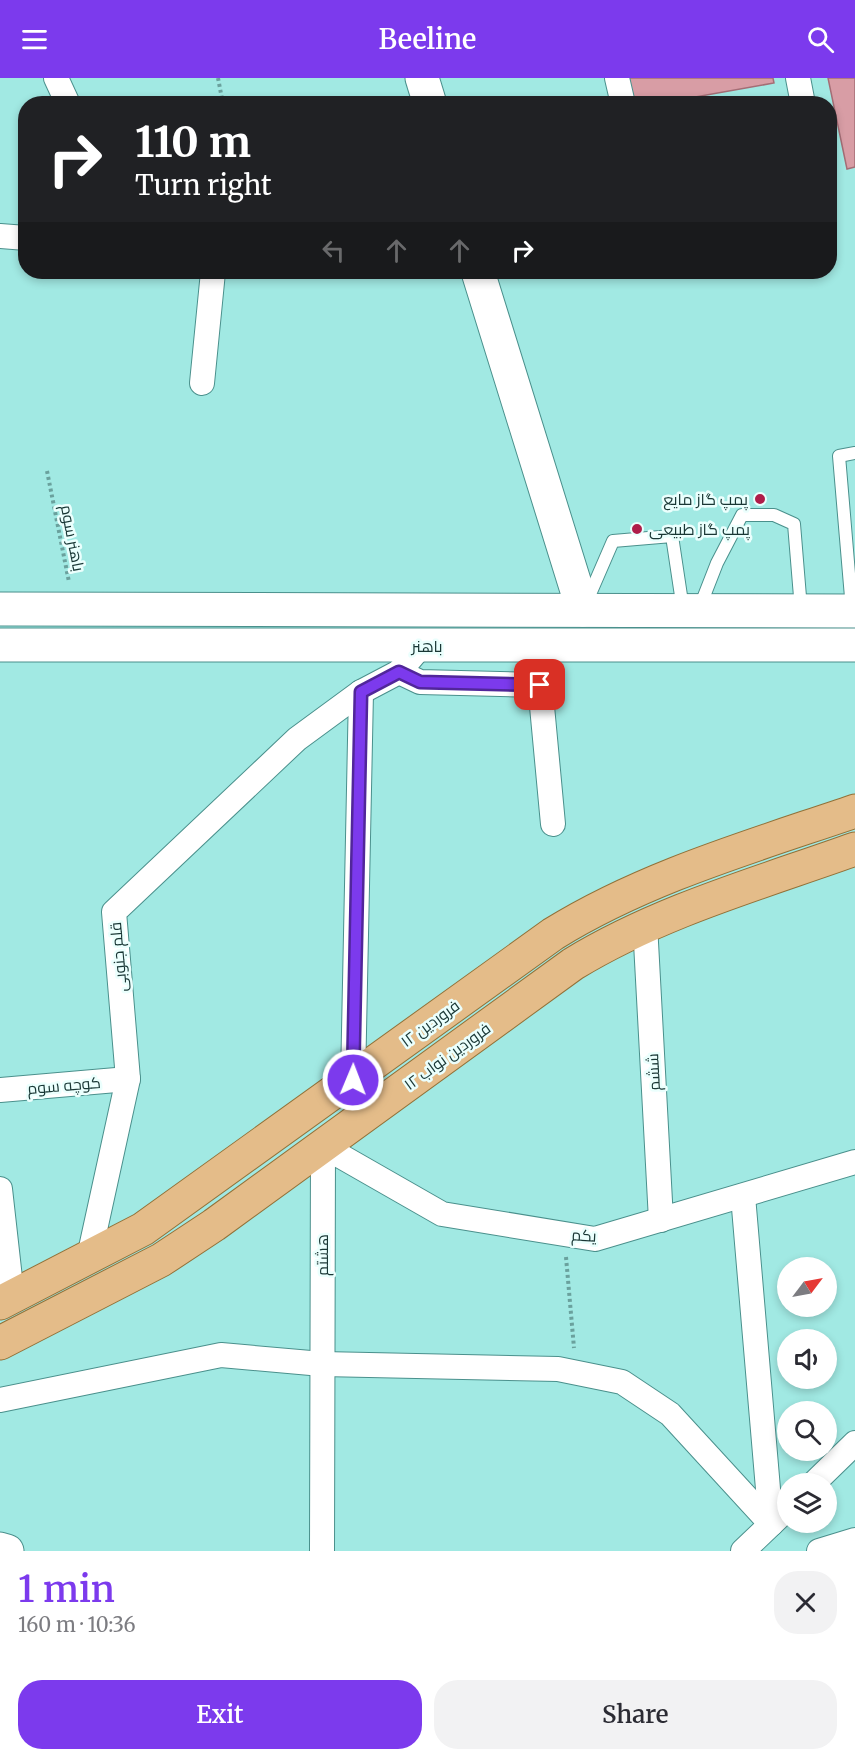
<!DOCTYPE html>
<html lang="en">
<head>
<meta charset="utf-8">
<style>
	:root { --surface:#fff; --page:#f2f2f3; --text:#2b2b33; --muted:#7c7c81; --accent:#7c3aed }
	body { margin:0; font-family:Merriweather,Cairo,serif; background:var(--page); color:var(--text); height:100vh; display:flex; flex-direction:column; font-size:22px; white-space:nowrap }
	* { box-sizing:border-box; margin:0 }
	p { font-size:20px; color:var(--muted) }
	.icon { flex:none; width:33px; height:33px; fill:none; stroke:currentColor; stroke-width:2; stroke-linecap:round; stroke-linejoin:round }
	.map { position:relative; height:1473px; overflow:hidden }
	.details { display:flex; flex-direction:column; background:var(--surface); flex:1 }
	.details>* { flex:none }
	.guide { position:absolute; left:18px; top:18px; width:819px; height:183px; border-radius:24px; box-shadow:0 3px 9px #0003; background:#202124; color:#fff; overflow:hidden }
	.needle { width:39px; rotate:58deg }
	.buttons { position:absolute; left:777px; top:1179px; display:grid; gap:12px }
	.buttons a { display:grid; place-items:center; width:60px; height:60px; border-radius:50%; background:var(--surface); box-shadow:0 3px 9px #0003; font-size:30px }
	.pin { position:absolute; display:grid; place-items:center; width:51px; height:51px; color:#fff; margin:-26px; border-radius:12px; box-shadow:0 3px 9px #0006 }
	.me { position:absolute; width:66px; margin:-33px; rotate:1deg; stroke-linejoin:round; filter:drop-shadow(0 0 4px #0008) }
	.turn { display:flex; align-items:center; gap:21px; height:126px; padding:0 18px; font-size:27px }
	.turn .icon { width:78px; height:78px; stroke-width:2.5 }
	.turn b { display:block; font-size:42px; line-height:51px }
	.lanes { display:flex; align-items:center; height:57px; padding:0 18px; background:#0003; justify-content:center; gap:30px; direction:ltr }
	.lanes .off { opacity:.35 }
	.round { display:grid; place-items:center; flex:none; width:63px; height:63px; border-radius:24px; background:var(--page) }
	.summary { display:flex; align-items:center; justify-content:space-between; height:102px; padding:0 18px }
	h1 { font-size:36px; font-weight:600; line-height:45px; color:var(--accent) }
	.action { display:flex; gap:12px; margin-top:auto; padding:12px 18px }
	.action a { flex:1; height:69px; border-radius:24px; background:var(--accent); color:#fff; font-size:24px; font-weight:600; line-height:69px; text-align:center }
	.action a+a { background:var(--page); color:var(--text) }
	header { display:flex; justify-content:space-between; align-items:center; height:78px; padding:0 18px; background:var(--accent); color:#fff; font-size:27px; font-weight:600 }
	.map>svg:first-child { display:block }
	.building { fill:#d89da5; stroke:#a46d75; stroke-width:1.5 }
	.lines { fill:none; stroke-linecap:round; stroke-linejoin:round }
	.lane-casing { stroke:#4a908c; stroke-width:14 }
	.street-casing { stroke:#4a908c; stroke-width:26 }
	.secondary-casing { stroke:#4a908c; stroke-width:35 }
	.primary-casing { stroke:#917138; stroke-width:35 }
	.path { stroke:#6aa19d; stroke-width:4; stroke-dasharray:3 3; stroke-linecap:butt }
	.lane { stroke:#fff; stroke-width:12 }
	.street { stroke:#fff; stroke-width:24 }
	.secondary { stroke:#fff; stroke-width:33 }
	.primary { stroke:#e4bc89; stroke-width:33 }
	.route-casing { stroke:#51269a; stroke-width:15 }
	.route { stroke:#7c3aed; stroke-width:10 }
	.poi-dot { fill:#af1d4a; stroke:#ebfffd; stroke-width:2 }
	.labels { text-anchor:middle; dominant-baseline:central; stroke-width:5; stroke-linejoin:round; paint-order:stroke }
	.poi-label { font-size:16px; fill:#193735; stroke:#ebfffd; text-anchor:end }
	.street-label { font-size:16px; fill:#193735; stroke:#ebfffd }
</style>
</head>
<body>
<header><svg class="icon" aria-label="menu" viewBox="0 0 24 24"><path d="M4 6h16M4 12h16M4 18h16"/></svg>Beeline<svg class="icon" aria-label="search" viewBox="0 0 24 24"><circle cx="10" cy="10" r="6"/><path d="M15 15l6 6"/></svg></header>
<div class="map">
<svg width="855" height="1473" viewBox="0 0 855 1473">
	<rect width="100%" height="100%" fill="#a1e9e3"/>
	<g class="building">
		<path d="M 627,0 L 773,0 L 774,5 L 656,26 L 632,26 Z"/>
		<path d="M 828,0 L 855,0 L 855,89 L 847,91 Z"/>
	</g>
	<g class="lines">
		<g class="lane-casing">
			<g id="lane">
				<path d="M 587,523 L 613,463 L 672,458 L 683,531"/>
				<path d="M 699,531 L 717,485 L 742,437 L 774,437 L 794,446 L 801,531"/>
				<path d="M 852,531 L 839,378 L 855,375"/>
			</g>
		</g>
		<g class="street-casing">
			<g id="street">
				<path d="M 56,0 L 68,26"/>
				<path d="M 617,0 L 623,26"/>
				<path d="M 798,0 L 803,26"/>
				<path d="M 0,158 L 26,160"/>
				<path d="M 202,305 L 213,194"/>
				<path d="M 399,594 L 420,604 L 540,607 L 553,746"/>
				<path d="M 645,846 L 661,1142"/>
				<path d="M 353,1002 L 361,614"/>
				<path d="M 0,1012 L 128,1001"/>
				<path d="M 0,1111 L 12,1218"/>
				<path d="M 743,1118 L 771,1446"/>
				<path d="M 89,1179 L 128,1001 L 114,834 L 297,661 L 361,614 L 399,594 L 421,568"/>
				<path d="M 0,1322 L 221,1277 L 322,1286 L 558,1291 L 622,1304 L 670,1336 L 771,1446"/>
				<path d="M 813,1406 L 855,1365"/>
				<path d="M 322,1473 L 323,1068 L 442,1136 L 595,1161 L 855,1084"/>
				<path d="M 743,1473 L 788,1430"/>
				<path d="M 819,1473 L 855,1462"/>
			</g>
		</g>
		<g class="secondary-casing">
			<g id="secondary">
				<path d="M 422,0 L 430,26"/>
				<path d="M 478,194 L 583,532"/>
				<path d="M 0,531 L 855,533"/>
				<path d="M 0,567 L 855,567"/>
				<path d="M 0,1471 L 7,1473"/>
			</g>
		</g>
		<g class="primary-casing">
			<g id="primary">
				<path d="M 0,1225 L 143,1151 L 553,856 C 645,799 753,768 855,733"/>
				<path d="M 0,1265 L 161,1182 L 214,1147 L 573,886 C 660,833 760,805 855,771"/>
			</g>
		</g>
		<g class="path">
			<path d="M 218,0 L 223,26"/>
			<path d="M 47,393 L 69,504"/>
			<path d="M 566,1179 L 574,1270"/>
		</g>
		<use href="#lane" class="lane"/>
		<use href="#street" class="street"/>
		<use href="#secondary" class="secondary"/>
		<use href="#primary" class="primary"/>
	</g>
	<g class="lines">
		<g class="route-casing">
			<path id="route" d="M 353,1002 L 361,614 L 399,594 L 420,604 L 540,607"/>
		</g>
		<use href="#route" class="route"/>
	</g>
	<g class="poi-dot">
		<circle cx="760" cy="421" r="6"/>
		<circle cx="637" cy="451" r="6"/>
	</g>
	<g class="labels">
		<g class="poi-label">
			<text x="748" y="421">پمپ گاز مایع</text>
			<text x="649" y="451" text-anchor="start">پمپ گاز طبیعی</text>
		</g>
		<g class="street-label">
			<text transform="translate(73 460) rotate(79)">باهنر سوم</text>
			<text x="427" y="568">باهنر</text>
			<text transform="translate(118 879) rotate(-95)">قلم جنوبی</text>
			<text transform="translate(430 945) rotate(-36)">۱۲ فروردین</text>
			<text transform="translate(447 978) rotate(-36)">۱۲ فروردین نواب</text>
			<text transform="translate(653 994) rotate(-93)">ششم</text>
			<text transform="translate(64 1007) rotate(-5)">کوچه سوم</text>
			<text transform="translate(584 1157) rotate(3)">یکم</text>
			<text transform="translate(322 1177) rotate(-90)">هشتم</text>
		</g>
	</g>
</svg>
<div class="buttons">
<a><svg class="needle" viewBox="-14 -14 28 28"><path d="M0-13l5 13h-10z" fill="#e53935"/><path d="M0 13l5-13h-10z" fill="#7c7c81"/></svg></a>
<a><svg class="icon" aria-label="sound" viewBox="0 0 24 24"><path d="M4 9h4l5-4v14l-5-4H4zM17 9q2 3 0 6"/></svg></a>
<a><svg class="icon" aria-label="search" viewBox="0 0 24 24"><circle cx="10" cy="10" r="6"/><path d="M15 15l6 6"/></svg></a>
<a><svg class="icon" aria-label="layers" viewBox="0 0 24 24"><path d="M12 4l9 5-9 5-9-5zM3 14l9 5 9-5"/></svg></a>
</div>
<div class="pin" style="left:540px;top:607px;background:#d93025"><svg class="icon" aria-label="arrive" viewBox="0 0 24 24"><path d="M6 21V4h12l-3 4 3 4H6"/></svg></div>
<svg class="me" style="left:353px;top:1002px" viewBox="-20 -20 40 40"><circle r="17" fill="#7c3aed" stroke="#fff" stroke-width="3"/><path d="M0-11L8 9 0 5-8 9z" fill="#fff"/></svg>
<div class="guide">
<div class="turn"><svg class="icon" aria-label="right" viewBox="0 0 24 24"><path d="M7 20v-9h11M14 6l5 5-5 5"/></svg><div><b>110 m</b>Turn right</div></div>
<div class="lanes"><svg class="icon off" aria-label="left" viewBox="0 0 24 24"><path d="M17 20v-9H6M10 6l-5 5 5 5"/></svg><svg class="icon off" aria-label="ahead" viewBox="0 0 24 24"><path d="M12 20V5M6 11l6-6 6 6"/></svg><svg class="icon off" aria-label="ahead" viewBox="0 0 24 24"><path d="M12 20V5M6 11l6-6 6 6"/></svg><svg class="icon" aria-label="right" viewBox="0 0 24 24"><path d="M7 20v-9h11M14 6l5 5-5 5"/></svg></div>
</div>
</div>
<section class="details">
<div class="summary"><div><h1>1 min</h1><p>160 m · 10:36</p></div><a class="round"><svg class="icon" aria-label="close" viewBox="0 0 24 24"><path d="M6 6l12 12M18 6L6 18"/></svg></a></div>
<div class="action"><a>Exit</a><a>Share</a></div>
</section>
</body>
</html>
